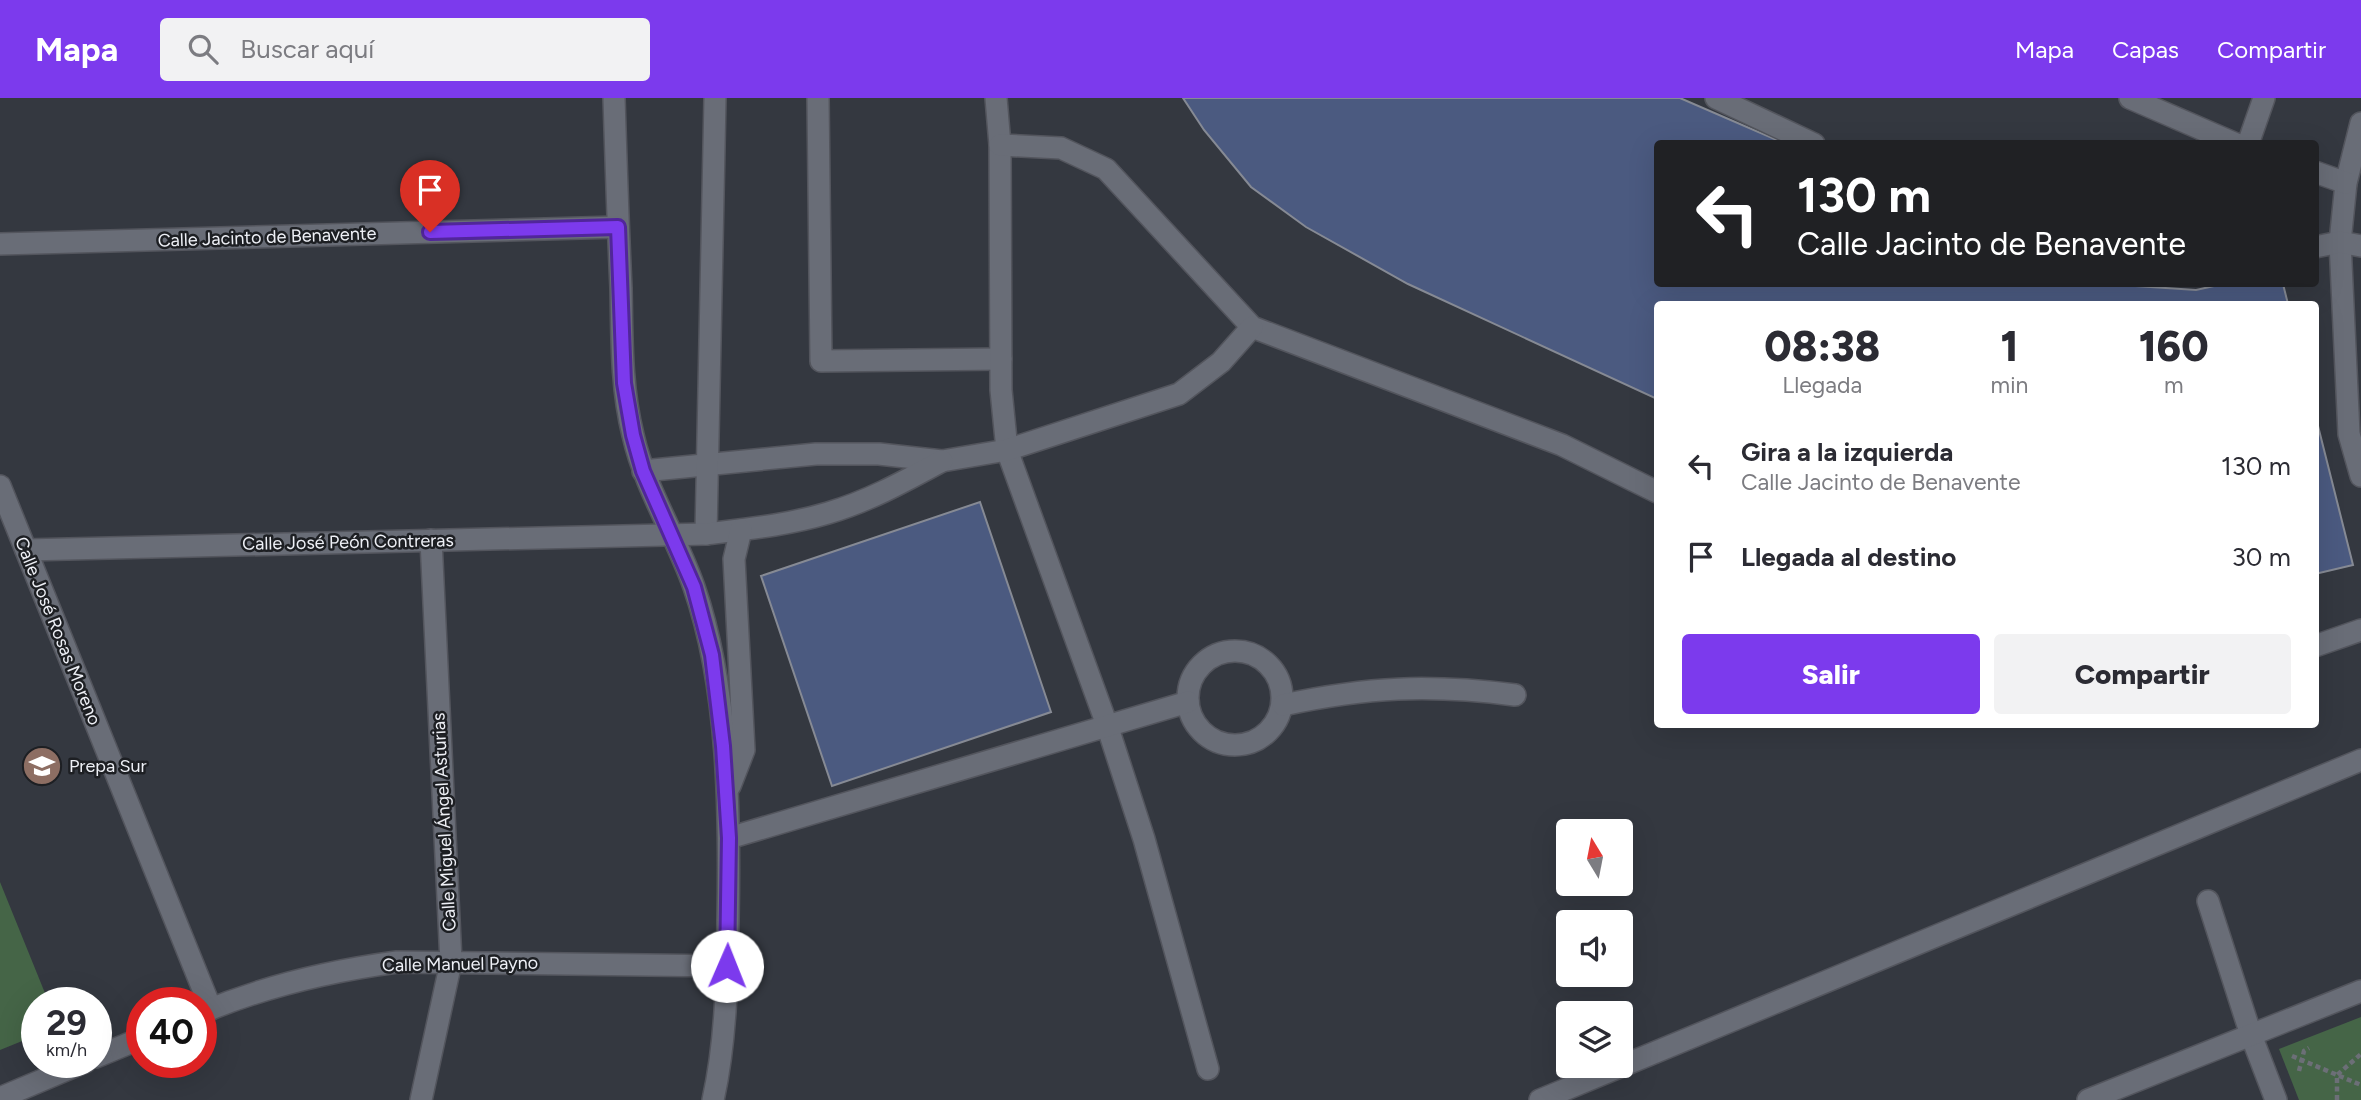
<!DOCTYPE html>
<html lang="es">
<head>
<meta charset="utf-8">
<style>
	:root { --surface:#fff; --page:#f2f2f3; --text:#2b2b33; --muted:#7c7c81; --accent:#7c3aed }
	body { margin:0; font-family:Figtree,sans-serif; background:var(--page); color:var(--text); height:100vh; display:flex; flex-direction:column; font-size:26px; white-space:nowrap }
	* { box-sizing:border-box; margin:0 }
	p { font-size:23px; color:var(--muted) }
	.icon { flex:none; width:38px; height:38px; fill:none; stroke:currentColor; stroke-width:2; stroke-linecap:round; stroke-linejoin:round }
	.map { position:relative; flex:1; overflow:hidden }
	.side { position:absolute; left:1654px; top:203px; width:665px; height:427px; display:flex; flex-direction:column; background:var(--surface); border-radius:7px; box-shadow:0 7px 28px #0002 }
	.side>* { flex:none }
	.hud { position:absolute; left:1654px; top:42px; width:665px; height:147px; border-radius:7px; box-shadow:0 7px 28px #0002; background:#202124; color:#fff; overflow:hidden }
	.needle { width:46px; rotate:350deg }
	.controls { position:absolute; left:1556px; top:721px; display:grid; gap:14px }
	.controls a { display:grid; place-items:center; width:77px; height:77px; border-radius:7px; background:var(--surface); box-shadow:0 7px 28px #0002; font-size:35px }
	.speed { position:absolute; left:21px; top:889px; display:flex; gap:14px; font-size:35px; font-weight:700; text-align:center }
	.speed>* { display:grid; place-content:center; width:91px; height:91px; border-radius:50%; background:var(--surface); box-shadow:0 7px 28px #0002; line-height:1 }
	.speed small { font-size:18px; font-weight:400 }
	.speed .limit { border:10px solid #d22; background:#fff; color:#111 }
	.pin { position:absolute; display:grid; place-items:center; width:60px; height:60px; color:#fff; margin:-72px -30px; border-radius:50% 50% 50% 0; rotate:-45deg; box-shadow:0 0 7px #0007 }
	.pin .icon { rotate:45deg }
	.me { position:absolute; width:77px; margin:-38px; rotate:1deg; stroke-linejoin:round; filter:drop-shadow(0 0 5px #0008) }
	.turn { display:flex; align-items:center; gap:24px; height:147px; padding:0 28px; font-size:32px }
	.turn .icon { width:91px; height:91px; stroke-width:2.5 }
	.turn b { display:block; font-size:49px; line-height:60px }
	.eta { display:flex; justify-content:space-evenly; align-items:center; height:119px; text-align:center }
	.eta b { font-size:42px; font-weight:800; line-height:49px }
	.primary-button { display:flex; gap:14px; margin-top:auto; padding:14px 28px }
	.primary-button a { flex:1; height:80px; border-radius:7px; background:var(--accent); color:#fff; font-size:28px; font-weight:800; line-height:80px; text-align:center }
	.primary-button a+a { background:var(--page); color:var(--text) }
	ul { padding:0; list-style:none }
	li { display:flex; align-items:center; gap:21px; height:91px; padding:0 28px }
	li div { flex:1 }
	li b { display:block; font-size:26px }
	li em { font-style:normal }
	header { display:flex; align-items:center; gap:42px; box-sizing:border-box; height:98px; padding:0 35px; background:var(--accent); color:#fff }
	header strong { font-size:33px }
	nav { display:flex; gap:38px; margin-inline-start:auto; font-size:24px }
	.search { width:490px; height:63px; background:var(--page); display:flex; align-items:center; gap:18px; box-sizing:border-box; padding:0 24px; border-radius:7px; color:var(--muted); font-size:26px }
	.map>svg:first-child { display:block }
	.green { fill:#456547 }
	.building { fill:#4b5a80; stroke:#868a94; stroke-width:2 }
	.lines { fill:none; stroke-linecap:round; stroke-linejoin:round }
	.minor-casing { stroke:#53555d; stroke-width:24 }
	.path { stroke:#6c6f77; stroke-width:4.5; stroke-dasharray:5 3.5; stroke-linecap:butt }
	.minor { stroke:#696d77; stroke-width:21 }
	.route-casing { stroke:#51269a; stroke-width:18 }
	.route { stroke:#7c3aed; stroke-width:12 }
	.labels { text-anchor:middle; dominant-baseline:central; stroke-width:5; stroke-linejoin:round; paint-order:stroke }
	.street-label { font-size:18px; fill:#eef0f6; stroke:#1d1f23 }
	.poi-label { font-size:18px; fill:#eef0f6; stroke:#1d1f23; text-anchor:start }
</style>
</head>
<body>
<header>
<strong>Mapa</strong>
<div class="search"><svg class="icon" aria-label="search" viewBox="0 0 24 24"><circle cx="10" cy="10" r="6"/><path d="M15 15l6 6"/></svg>Buscar aquí</div>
<nav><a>Mapa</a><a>Capas</a><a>Compartir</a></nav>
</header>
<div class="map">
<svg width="2361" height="1002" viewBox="0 0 2361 1002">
	<rect width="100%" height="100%" fill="#343840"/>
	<g class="green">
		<path d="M 0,784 L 49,905 L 37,905 L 37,937 L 0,952 Z"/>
		<path d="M 2361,919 L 2361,1002 L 2299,1002 L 2279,951 Z"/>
	</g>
	<g class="building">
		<path d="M 1183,0 L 1680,0 L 1786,46 L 1657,46 L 1657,186 L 2105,186 L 2196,192 L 2223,186 L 2283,186 L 2288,206 L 1657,206 L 1657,301 L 1408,186 L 1306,129 L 1251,89 L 1204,32 Z"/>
		<path d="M 2315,316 L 2353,467 L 2315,476 Z"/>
		<path d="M 980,404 L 1051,614 L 832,688 L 761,478 Z"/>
	</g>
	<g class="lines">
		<g class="minor-casing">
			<g id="minor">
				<path d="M 614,0 C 616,63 618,127 621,190 C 622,239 621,289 633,337 C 645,391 676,437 694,489 C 729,590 730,717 728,823 C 727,883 726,944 713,1002"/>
				<path d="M 818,0 L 821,263 L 1001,261"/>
				<path d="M 996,0 L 1000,47 L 1001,292 L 1007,352 L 1107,627 L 1144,741 L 1208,971"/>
				<path d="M 1716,0 L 1814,46"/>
				<path d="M 2130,0 L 2236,46"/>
				<path d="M 2361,25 L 2346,85 L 2340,144 L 2349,336 L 2361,378"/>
				<path d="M 2248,46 L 2264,0"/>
				<path d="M 1000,47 L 1061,50 L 1106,71 L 1252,229 L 1562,347 L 1657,394"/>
				<path d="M 2315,74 L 2346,85"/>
				<path d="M 0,146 L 618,129"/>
				<path d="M 2315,149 L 2340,144 L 2361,148"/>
				<path d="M 643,373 L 816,356 L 879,356 L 942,363 L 1007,352 L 1179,296 L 1221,264 L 1252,229"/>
				<path d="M 0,388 L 211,911"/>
				<path d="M 706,436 L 715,0"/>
				<path d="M 26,452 L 706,436 C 747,431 788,427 828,415 C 869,403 905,383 942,363"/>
				<path d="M 2315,548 L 2361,532"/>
				<circle cx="1235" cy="600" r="47"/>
				<path d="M 1283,607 C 1368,589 1428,586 1515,597"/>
				<path d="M 730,688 L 744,652 L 734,461 L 741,432"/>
				<path d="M 729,740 L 1188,604"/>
				<path d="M 2208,803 L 2251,937 L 2276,1002"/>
				<path d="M 201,915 C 265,888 329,873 397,864 L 727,868"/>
				<path d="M 96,959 L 142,940"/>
				<path d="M 0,1000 L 85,964"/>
				<path d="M 421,1002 L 451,864 L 431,442"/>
				<path d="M 1540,1002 L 2361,662"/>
				<path d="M 2088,1002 L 2361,893"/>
			</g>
		</g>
		<g class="path">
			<path d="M 2292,958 L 2361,987"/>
			<path d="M 2299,973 L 2304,953 L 2309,950"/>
			<path d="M 2337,1002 L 2337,977 L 2361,956"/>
		</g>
		<use href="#minor" class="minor"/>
	</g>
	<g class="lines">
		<g class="route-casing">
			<path id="route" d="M 430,134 L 618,129 L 624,285 L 633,337 L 643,373 L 694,489 L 712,557 L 723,648 L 729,740 L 727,868"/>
		</g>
		<use href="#route" class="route"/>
	</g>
	<defs>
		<g id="school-disc" transform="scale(2.0125)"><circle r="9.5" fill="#8d6e63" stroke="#1d1f23"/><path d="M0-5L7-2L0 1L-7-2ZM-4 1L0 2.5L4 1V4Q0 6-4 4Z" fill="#fff"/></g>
	</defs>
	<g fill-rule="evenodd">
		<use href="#school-disc" x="42" y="668"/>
	</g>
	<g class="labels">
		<g class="street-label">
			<text transform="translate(267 139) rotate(-2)">Calle Jacinto de Benavente</text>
			<text transform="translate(348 444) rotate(-1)">Calle José Peón Contreras</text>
			<text transform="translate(58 533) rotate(68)">Calle José Rosas Moreno</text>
			<text transform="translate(444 724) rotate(-93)">Calle Miguel Ángel Asturias</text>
			<text transform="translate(460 866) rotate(-1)">Calle Manuel Payno</text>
		</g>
		<g class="poi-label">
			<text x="69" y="668">Prepa Sur</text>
		</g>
	</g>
</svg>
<div class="controls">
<a><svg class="needle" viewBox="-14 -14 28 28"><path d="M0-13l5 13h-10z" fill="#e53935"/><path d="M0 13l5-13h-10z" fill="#7c7c81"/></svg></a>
<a><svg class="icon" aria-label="sound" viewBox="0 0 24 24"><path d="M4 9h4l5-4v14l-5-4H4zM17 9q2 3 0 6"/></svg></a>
<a><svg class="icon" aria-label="layers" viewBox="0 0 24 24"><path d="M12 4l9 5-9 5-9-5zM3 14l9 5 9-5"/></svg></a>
</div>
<div class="speed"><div>29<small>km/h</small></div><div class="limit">40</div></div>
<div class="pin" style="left:430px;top:134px;background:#d93025"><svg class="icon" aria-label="arrive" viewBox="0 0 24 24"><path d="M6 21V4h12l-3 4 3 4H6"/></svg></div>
<svg class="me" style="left:727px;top:868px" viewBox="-20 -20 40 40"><circle r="19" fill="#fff"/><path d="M0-13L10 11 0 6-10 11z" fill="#7c3aed"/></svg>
<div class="hud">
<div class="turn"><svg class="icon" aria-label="left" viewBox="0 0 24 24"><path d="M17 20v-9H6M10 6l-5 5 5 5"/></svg><div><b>130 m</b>Calle Jacinto de Benavente</div></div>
</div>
<section class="side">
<div class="eta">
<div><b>08:38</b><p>Llegada</p></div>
<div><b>1</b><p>min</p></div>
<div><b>160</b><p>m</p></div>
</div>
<ul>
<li><svg class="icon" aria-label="left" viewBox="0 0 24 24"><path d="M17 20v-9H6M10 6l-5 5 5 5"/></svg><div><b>Gira a la izquierda</b><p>Calle Jacinto de Benavente</p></div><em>130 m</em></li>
<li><svg class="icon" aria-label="arrive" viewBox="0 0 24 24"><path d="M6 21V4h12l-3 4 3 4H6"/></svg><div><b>Llegada al destino</b></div><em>30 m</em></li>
</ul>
<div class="primary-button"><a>Salir</a><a>Compartir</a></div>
</section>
</div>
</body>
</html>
